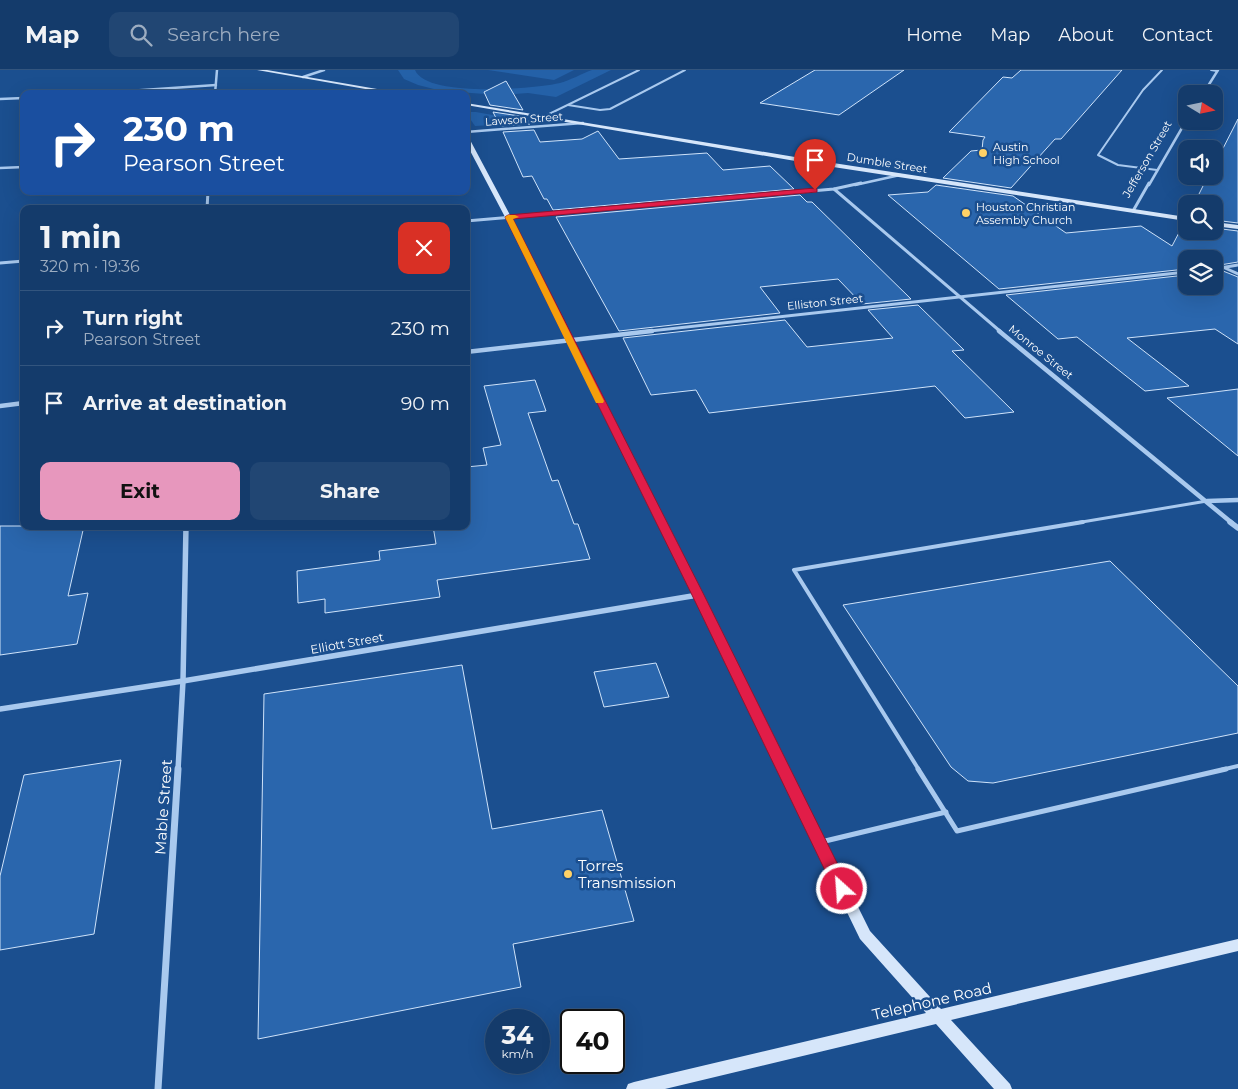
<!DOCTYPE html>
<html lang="en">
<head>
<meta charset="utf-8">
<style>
	:root { --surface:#143b6b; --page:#214673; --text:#f1f3f6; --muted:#9dadc1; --line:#33557e; --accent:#e797bd }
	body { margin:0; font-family:Montserrat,sans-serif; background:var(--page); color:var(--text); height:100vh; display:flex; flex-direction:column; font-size:19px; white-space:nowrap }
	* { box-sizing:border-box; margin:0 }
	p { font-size:16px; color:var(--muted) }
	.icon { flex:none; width:28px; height:28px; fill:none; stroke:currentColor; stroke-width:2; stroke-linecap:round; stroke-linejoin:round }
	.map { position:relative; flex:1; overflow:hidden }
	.details { position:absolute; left:20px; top:135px; width:450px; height:325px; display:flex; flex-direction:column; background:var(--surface); border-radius:10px; box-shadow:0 5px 20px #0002,0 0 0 1px var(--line) }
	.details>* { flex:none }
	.banner { position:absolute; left:20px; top:20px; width:450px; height:105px; border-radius:10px; box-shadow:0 5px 20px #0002,0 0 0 1px var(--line); background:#1a4fa0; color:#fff; overflow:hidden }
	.needle { width:32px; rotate:100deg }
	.controls { position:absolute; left:1178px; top:15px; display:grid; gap:10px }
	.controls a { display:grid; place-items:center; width:45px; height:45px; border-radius:10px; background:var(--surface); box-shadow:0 5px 20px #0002,0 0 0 1px var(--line); font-size:25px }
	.speed { position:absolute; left:485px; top:939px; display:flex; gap:10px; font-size:25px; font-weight:700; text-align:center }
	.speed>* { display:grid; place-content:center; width:65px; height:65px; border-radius:50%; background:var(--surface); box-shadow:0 5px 20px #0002,0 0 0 1px var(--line); line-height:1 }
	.speed small { font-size:12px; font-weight:400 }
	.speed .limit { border:2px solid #111; border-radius:8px; background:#fff; color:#111 }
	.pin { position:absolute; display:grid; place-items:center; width:42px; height:42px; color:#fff; margin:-51px -21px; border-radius:50% 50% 50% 0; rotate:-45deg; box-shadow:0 0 5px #0007 }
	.pin .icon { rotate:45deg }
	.me { position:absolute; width:55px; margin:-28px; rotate:334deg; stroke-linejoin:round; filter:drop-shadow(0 0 4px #0008) }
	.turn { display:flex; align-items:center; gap:18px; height:105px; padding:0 20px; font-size:22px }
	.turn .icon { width:65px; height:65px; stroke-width:2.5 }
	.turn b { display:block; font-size:35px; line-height:42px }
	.round { display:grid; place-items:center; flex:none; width:52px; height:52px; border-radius:10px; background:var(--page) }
	.head { display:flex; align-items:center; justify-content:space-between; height:85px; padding:0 20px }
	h1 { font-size:30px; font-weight:700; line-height:38px }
	.primary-button { display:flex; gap:10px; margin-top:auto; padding:10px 20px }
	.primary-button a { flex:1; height:58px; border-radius:10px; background:var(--accent); color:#111; font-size:20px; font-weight:700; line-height:58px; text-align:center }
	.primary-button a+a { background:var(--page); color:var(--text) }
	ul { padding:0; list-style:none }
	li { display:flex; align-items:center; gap:15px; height:75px; padding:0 20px; border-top:1px solid var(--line) }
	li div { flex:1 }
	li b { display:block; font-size:19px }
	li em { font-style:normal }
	header { display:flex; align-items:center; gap:30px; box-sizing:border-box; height:70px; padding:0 25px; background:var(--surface); border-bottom:1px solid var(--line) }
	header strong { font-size:24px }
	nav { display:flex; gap:28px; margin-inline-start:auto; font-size:18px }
	.search { width:350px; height:45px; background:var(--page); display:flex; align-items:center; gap:12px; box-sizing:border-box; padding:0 18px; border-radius:10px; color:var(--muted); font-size:19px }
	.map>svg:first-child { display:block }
	.green { fill:#2461a8 }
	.building { fill:#2a66ad; stroke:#cfe3fa }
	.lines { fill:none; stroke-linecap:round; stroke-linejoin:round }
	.lane-far3 { stroke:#a9c9ee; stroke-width:2 }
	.lane-far2 { stroke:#a9c9ee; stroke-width:3 }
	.lane-far1 { stroke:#a9c9ee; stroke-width:4 }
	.lane { stroke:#a9c9ee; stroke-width:5 }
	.street-far4 { stroke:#a9c9ee; stroke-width:2.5 }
	.street-far3 { stroke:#a9c9ee; stroke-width:3 }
	.street-far2 { stroke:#a9c9ee; stroke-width:4.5 }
	.street-far1 { stroke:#a9c9ee; stroke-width:5.5 }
	.street { stroke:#a9c9ee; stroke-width:7 }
	.secondary { fill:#d6e6fa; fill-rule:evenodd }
	.route { fill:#e11d48; stroke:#92132f }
	.slow { fill:#f59e0b }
	.poi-dot { fill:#ffd166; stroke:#1b4f8f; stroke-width:2 }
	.labels { text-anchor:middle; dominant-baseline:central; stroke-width:5; stroke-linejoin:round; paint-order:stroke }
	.far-street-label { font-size:11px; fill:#fff; stroke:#1b4f8f }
	.far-poi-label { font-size:11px; fill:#fff; stroke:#1b4f8f; text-anchor:start }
	.street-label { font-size:12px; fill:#fff; stroke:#1b4f8f }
	.near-street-label { font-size:15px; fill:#fff; stroke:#1b4f8f }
	.near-poi-label { font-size:15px; fill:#fff; stroke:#1b4f8f; text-anchor:start }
</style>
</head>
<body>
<header>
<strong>Map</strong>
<div class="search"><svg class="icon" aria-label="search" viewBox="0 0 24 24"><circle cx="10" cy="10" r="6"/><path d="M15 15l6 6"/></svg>Search here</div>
<nav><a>Home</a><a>Map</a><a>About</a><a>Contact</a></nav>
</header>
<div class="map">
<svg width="1238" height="1019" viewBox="0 0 1238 1019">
	<rect width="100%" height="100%" fill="#1b4f8f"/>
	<g class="green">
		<path d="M 398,0 L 415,0 C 426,28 535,19 560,13 C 571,10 581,4 592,0 C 598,0 605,0 611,0 L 556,27 L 528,23 L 500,25 L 442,21 L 418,15 L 404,9 Z"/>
		<path d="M 488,0 L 574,0 L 554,10 Z"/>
		<path d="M 468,42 L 476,42 L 525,51 L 512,54 L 475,56 L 466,43 Z"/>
	</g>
	<g class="building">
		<path d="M 815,0 L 904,0 L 839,45 L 760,33 Z"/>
		<path d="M 1021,0 L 1122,0 L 1061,69 L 1055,69 L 1011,118 L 943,108 L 971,81 L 982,80 L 983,70 L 985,67 L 949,62 L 1003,7 L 1012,8 Z"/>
		<path d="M 506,11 L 523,40 L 490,35 L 484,22 Z"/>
		<path d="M 493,42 L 526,47 L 530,54 L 500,56 Z"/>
		<path d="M 1238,49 L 1238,153 L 1214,150 L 1214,134 L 1194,134 L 1208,106 L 1214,106 L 1214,96 Z"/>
		<path d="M 534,60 L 540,72 L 582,69 L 598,61 L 619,89 L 707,83 L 723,100 L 770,96 L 794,119 L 553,140 L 547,129 L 544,129 L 532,106 L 523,107 L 503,62 Z"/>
		<path d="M 936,115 L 1013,126 L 1066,163 L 1141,156 L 1172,176 L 1184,153 L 1186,153 L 1186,161 L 1214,161 L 1214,158 L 1238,161 L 1238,192 L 1214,196 L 1214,189 L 1186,189 L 1186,199 L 999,219 L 888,125 L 928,122 Z"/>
		<path d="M 800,125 L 807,132 L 812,132 L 911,229 L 862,234 L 838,209 L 760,217 L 780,243 L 619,261 L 556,147 Z"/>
		<path d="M 1223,201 L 1238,207 L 1238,274 L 1215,259 L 1127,268 L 1189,316 L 1145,321 L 1077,267 L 1058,269 L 1006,225 L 1186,205 L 1186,216 L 1214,216 L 1214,202 Z"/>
		<path d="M 918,235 L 964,280 L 952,281 L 1014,342 L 965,348 L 935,316 L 709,343 L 696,320 L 651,325 L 623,268 L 785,250 L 807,277 L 893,268 L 868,240 Z"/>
		<path d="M 535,310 L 546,341 L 528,343 L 552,411 L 558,410 L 574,454 L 578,454 L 590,489 L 437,510 L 440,527 L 325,543 L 325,529 L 298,533 L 297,501 L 380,490 L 379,481 L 436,474 L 433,456 L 466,456 L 466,397 L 487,395 L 483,378 L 501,375 L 484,316 Z"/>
		<path d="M 1238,319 L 1238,386 L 1167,328 Z"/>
		<path d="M 0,456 L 84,456 L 68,526 L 88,523 L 77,574 L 0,585 Z"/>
		<path d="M 1110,491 L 1238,616 L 1238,663 L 993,713 L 968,711 L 951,697 L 843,535 Z"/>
		<path d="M 656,593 L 669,627 L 604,637 L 594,602 Z"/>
		<path d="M 462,595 L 492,759 L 602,740 L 634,851 L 513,874 L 521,917 L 258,969 L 264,624 Z"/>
		<path d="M 121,690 L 94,864 L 0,880 L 0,806 L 24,705 Z"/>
	</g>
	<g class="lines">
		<g class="lane-far3">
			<path d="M 1211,0 L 1217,1"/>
			<path d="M 568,35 L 600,40 L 610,39 L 685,0"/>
			<path d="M 543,47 L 639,0"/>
			<path d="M 1157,100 L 1118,95 L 1098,85 L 1143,20 L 1162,0"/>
		</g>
		<path class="lane-far2" d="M 1076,453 L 1207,431"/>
		<g class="lane-far1">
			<path d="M 919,700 L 794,500 L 1083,452"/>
			<path d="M 1221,700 L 1238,696"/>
		</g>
		<g class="lane">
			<path d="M 918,699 L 957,761 L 1226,699"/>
			<path d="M 821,772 L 946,742"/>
		</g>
		<g class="street-far4">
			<path d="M 303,7 L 324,0"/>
			<path d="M 84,24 L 216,15"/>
			<path d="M 215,24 L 217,0"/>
			<path d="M 1203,24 L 1218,0"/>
			<path d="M 0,29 L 24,28"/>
			<path d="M 466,62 L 583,53"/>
			<path d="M 0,98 L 24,97"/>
			<path d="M 855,115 L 900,105"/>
			<path d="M 1149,115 L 1186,51"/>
		</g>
		<g class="street-far3">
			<path d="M 834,119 L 1001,262"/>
			<path d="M 207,139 L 208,121"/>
			<path d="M 1133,141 L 1149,113"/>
			<path d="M 466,151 L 834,119 L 861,113"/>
			<path d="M 0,193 L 24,191"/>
			<path d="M 1225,198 L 1238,204"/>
			<path d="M 1214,199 L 1238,195"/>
			<path d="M 641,262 L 1186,202"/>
		</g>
		<g class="street-far2">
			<path d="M 999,261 L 1232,453"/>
			<path d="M 466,282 L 652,261"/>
			<path d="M 0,336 L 24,333"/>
			<path d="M 1207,431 L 1238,430"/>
		</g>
		<g class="street-far1">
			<path d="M 1230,452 L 1238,458"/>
			<path d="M 0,639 L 183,611 L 698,525"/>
			<path d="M 178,700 L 183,611 L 186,456"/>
		</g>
		<path class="street" d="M 158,1019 L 178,699"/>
		<g class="secondary">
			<path d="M 257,0 L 267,0 L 406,24 L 394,24 Z"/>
			<path d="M 466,33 L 807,89 L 1186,147 L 1186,151 L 807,93 L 466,35 Z"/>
			<path d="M 466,67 L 469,68 L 511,147 L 703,525 L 870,861 L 941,939 L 1238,869 L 1238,881 L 951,950 L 1010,1014 L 1012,1019 L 994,1019 L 936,954 L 665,1019 L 626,1019 L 628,1014 L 634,1012 L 926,943 L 860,869 L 693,525 L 505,147 L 466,73 Z"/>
			<path d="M 1214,152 L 1238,155 L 1238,159 L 1214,156 Z"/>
		</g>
	</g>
	<path class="route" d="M 815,118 L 817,119 L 817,122 L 513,149 L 704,525 L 850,819 L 847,823 L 842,825 L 837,823 L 834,819 L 692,525 L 505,147 L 508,145 Z"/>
	<path class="slow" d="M 508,145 L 515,145 L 519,147 L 513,149 L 604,331 L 603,333 L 596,333 L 595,331 L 505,147 Z"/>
	<g class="poi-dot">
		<circle cx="983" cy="83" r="5"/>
		<circle cx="966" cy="143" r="5"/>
		<circle cx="568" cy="804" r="5"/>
	</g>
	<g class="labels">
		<g class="far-street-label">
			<text transform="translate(524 49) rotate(-4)">Lawson Street</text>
			<text transform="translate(1147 89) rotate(-60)">Jefferson Street</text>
			<text transform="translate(887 93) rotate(9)">Dumble Street</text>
			<text transform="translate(825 232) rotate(-6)">Elliston Street</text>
			<text transform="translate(1041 282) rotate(39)">Monroe Street</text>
		</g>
		<g class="far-poi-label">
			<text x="993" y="77">Austin<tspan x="993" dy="13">High School</tspan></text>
			<text x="976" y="137">Houston Christian<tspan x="976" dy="13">Assembly Church</tspan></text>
		</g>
		<g class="street-label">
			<text transform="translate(347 573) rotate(-10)">Elliott Street</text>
		</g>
		<g class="near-street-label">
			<text transform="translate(163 737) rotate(-86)">Mable Street</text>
			<text transform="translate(932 931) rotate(-13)">Telephone Road</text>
		</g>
		<g class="near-poi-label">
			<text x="578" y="795">Torres<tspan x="578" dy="17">Transmission</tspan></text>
		</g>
	</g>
</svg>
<div class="controls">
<a><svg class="needle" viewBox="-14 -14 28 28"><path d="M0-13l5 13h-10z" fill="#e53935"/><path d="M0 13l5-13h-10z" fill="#9dadc1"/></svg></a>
<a><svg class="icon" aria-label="sound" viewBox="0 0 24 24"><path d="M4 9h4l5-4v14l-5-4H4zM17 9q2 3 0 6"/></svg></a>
<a><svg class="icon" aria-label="search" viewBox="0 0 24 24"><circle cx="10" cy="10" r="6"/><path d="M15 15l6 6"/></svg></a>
<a><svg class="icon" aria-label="layers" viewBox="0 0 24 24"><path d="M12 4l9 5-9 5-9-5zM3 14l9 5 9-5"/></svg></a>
</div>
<div class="speed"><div>34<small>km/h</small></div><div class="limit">40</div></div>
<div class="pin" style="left:815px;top:120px;background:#d93025"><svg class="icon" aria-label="arrive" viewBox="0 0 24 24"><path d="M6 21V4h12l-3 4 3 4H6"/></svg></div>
<svg class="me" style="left:842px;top:819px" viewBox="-20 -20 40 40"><circle r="17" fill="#e11d48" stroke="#fff" stroke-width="3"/><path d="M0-11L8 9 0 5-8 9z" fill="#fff"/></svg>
<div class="banner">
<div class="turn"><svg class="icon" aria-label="right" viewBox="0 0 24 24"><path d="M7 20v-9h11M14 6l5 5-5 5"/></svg><div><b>230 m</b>Pearson Street</div></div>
</div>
<section class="details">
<div class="head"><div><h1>1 min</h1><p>320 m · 19:36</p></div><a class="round" style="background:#d93025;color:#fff"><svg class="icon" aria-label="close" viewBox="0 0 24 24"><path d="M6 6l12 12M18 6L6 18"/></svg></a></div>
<ul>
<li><svg class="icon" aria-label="right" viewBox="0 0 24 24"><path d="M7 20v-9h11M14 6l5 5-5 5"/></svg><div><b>Turn right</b><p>Pearson Street</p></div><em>230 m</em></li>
<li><svg class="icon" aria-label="arrive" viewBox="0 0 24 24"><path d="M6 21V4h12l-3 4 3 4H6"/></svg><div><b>Arrive at destination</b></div><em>90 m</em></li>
</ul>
<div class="primary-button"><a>Exit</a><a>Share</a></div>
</section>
</div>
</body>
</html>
